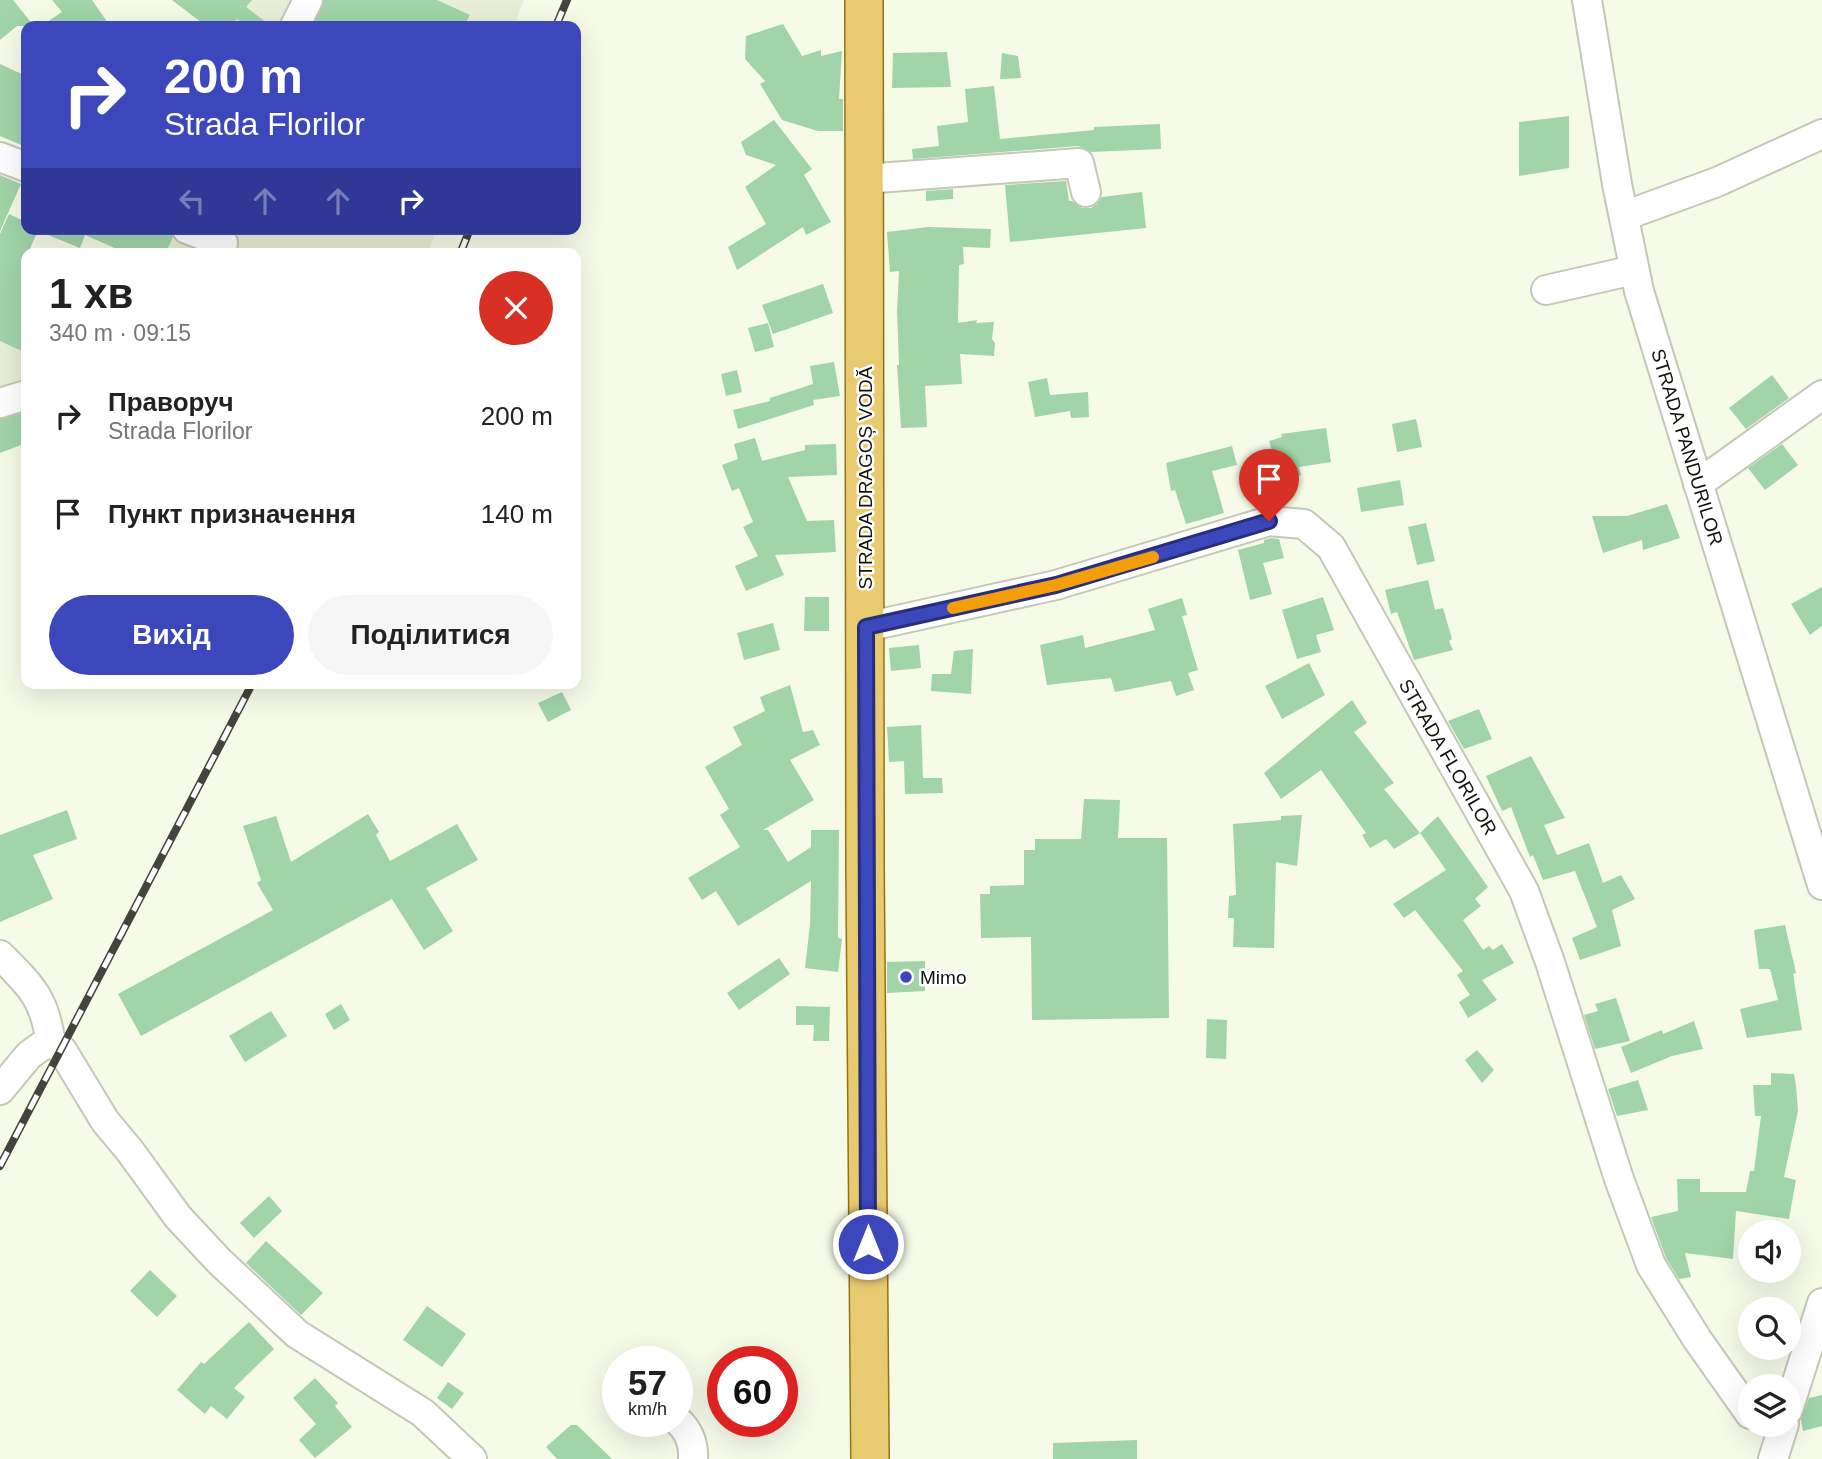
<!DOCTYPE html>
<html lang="uk">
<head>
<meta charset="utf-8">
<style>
	:root { --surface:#fff; --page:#f6f6f6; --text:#222; --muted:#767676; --accent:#3c47bb }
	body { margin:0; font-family:Helvetica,sans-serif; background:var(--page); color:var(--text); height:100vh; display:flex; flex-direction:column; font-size:26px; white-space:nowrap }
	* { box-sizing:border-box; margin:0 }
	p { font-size:23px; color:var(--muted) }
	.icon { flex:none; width:38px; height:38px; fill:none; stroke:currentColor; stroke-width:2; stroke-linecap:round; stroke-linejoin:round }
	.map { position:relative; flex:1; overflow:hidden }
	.side { position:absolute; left:21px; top:248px; width:560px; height:441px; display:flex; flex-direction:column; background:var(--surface); border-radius:14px; box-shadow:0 7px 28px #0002 }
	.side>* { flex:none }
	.hud { position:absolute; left:21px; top:21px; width:560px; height:214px; border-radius:14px; box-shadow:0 7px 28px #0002; background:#3c47bb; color:#fff; overflow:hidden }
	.buttons { position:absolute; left:1738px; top:1220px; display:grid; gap:14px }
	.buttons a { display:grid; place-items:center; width:63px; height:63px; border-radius:50%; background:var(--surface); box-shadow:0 7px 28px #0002; font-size:35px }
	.speed { position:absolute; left:602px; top:1346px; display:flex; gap:14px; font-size:35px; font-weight:700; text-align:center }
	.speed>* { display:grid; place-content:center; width:91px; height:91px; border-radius:50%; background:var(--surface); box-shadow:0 7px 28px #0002; line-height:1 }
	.speed small { font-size:18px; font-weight:400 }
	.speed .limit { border:10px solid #d22; background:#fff; color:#111 }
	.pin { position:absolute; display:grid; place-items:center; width:60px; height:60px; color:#fff; margin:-72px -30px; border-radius:50% 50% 50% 0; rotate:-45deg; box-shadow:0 0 7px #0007 }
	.pin .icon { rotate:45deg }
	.me { position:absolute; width:77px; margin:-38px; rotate:0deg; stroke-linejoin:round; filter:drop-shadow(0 0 5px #0008) }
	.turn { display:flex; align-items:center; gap:24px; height:147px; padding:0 28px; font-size:32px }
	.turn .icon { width:91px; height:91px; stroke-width:2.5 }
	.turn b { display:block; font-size:49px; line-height:60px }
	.lanes { display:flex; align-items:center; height:66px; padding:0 28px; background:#0003; justify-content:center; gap:35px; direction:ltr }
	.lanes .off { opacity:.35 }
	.round { display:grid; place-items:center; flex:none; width:74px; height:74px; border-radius:37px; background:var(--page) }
	.headline { display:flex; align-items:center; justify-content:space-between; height:119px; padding:0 28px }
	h1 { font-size:42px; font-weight:800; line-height:52px }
	.action { display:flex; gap:14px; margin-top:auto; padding:14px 28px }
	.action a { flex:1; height:80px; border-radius:42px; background:var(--accent); color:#fff; font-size:28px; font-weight:800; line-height:80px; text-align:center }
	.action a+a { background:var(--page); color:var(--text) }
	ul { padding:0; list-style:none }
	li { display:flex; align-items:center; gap:21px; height:98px; padding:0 28px }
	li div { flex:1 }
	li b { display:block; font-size:26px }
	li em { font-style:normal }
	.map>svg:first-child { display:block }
	.built { fill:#e9efd6 }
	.building { fill:#a1d4a9 }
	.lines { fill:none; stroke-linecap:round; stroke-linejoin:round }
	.minor-casing { stroke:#c4c8b6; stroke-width:32 }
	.major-casing { stroke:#937310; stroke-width:40 }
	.minor { stroke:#fff; stroke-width:28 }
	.major { stroke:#e8ca71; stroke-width:37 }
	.rail-casing { stroke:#43453c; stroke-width:8 }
	.rail { stroke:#fff; stroke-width:5; stroke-dasharray:16; stroke-linecap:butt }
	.route-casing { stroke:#272e7a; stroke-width:18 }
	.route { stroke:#3c47bb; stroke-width:12 }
	.slow { stroke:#f59e0b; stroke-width:12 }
	.poi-dot { fill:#3c47bb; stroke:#fff; stroke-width:2.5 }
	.labels { text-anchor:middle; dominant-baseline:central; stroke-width:5; stroke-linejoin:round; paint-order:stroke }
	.street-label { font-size:19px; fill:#12130d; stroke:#fff }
	.poi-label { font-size:19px; fill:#12130d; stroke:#fff; text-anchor:start }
</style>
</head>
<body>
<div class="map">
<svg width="1822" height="1459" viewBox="0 0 1822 1459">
	<rect width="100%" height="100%" fill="#f6fbe8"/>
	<g class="built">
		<path d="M 172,0 L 524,0 L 514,26 L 206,26 Z"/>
		<path d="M 121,229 L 436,229 L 428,254 L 128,254 Z"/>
		<path d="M 0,243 L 26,254 L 26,443 L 0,453 Z"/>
	</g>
	<g class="building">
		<path d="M 0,0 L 13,0 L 34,26 L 17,26 L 0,40 Z"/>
		<path d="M 52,0 L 92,0 L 110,26 L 41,26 L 62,12 Z"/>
		<path d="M 172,0 L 252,0 L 246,7 L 271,26 L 246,26 L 237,19 L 231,26 L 206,26 Z"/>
		<path d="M 324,0 L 437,0 L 470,15 L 464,26 L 313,26 Z"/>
		<path d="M 783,24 L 802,56 L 821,50 L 821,56 L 842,51 L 839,99 L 843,99 L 843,131 L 818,131 L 782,120 L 760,84 L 765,81 L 745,59 L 746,36 Z"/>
		<path d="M 947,52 L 951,87 L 892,88 L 893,53 Z"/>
		<path d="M 1002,53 L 1018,56 L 1021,78 L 1000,79 Z"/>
		<path d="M 0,64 L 26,76 L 26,147 L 0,136 Z"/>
		<path d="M 994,86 L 1000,139 L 1094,130 L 1094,127 L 1160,124 L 1161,149 L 1091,152 L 1078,146 L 913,159 L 912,149 L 939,146 L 937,126 L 968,122 L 965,89 Z"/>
		<path d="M 1569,116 L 1569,168 L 1519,176 L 1519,122 Z"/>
		<path d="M 774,120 L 812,169 L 804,175 L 831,222 L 806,235 L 803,227 L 737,270 L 728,247 L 766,224 L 745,187 L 776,165 L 746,155 L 741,142 Z"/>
		<path d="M 0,175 L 21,184 L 0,231 Z"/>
		<path d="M 1066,181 L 1069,201 L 1072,201 L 1082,208 L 1091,208 L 1097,204 L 1102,197 L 1142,192 L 1146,228 L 1010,242 L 1005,185 Z"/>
		<path d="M 953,189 L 953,199 L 926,201 L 926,191 Z"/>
		<path d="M 9,214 L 26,222 L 26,229 L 171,229 L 173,237 L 165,254 L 128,254 L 85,235 L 80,248 L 38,231 L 21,268 L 26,270 L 26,353 L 0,341 L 0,234 Z"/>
		<path d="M 928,227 L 991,229 L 990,248 L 963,247 L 964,264 L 959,265 L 958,323 L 977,320 L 976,323 L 994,322 L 992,339 L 995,343 L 994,356 L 960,354 L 962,384 L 925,386 L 927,427 L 901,428 L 897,365 L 899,365 L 897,311 L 899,271 L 890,272 L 887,232 Z"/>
		<path d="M 823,284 L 833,313 L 773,334 L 762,305 Z"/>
		<path d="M 768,323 L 774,347 L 755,352 L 748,328 Z"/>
		<path d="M 834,362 L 840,396 L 813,400 L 814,405 L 738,429 L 733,410 L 770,401 L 770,398 L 813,384 L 810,366 Z"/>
		<path d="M 737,370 L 742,392 L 726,396 L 721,374 Z"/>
		<path d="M 1772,375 L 1789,398 L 1746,429 L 1729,408 Z"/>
		<path d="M 1047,378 L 1050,395 L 1088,392 L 1089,417 L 1071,418 L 1070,411 L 1035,417 L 1028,382 Z"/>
		<path d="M 26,412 L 26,443 L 0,453 L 0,419 Z"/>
		<path d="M 1416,419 L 1422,447 L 1397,452 L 1392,424 Z"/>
		<path d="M 1326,428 L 1331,462 L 1299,467 L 1301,475 L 1270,484 L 1265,465 L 1275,462 L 1269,441 L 1282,437 L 1281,434 Z"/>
		<path d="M 755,438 L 762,461 L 805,450 L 805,445 L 836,444 L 837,475 L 788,477 L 807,521 L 834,520 L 836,552 L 775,555 L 784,575 L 746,591 L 735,566 L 758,556 L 743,527 L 753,522 L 739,488 L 732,491 L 722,465 L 738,459 L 734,444 Z"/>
		<path d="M 1782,444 L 1798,465 L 1765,490 L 1748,468 Z"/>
		<path d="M 1232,446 L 1237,465 L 1212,471 L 1224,513 L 1186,524 L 1175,490 L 1171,491 L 1166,463 Z"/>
		<path d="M 1400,480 L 1404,505 L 1361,512 L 1357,488 Z"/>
		<path d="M 1667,504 L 1680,538 L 1643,550 L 1642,540 L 1603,553 L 1592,516 L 1627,516 Z"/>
		<path d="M 1426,523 L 1435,561 L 1417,565 L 1408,527 Z"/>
		<path d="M 1271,538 L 1279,539 L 1284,558 L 1263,563 L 1272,594 L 1250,600 L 1238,550 L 1264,543 L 1264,540 Z"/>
		<path d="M 1428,580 L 1435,610 L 1443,608 L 1452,639 L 1449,641 L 1453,650 L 1414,660 L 1397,612 L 1391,614 L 1385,590 Z"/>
		<path d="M 1822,587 L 1822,626 L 1810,635 L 1791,604 Z"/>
		<path d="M 805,597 L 829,597 L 829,631 L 804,631 Z"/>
		<path d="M 1323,597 L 1334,630 L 1316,635 L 1321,652 L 1297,659 L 1282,610 Z"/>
		<path d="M 1182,598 L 1187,615 L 1182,616 L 1198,670 L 1188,673 L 1194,690 L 1176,696 L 1171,681 L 1115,692 L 1111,678 L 1047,685 L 1040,645 L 1083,635 L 1085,648 L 1155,630 L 1148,609 Z"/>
		<path d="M 773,623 L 780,650 L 744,660 L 737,633 Z"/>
		<path d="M 919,645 L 921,668 L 891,671 L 889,648 Z"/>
		<path d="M 973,649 L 971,694 L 931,691 L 932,674 L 951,674 L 954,651 Z"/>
		<path d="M 1309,663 L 1325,695 L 1282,719 L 1265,686 Z"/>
		<path d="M 790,685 L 803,732 L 813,730 L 820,745 L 790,760 L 814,800 L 763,830 L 768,830 L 788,862 L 811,847 L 811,830 L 839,830 L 838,938 L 842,939 L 838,972 L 805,968 L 810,924 L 811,881 L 738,926 L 716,891 L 702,900 L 688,878 L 740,847 L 720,815 L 729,809 L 705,767 L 742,745 L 733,727 L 765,711 L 760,697 Z"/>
		<path d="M 562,692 L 571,710 L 548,722 L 538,703 Z"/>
		<path d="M 1352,700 L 1367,723 L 1354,732 L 1394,783 L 1384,789 L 1420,833 L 1394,849 L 1386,839 L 1370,848 L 1362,835 L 1366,833 L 1321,770 L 1281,799 L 1264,773 Z"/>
		<path d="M 1479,709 L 1492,739 L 1464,749 L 1448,721 Z"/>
		<path d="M 921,725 L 923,778 L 942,778 L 943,793 L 905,794 L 904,761 L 889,762 L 887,727 Z"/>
		<path d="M 1531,756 L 1565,818 L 1544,825 L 1557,855 L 1589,843 L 1603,883 L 1621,875 L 1635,899 L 1612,910 L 1621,946 L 1580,960 L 1572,938 L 1597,927 L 1575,871 L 1543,880 L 1533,855 L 1530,857 L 1511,807 L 1502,811 L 1486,776 Z"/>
		<path d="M 1084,799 L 1120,800 L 1118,838 L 1167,838 L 1169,1018 L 1032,1020 L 1031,937 L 981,938 L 980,894 L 990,894 L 990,886 L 1024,885 L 1024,850 L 1035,850 L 1035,839 L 1081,839 Z"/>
		<path d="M 67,810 L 77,839 L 33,855 L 53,899 L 0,922 L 0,835 Z"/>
		<path d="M 368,814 L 379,832 L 376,835 L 390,861 L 457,824 L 478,860 L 426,888 L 453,931 L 424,950 L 392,899 L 141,1036 L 118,994 L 273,910 L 257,883 L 261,880 L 243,826 L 276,816 L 291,862 Z"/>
		<path d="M 1302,815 L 1297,866 L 1276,862 L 1274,948 L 1233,947 L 1234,918 L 1228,918 L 1229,896 L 1236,895 L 1233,824 L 1281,820 L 1281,816 Z"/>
		<path d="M 1438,816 L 1488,887 L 1475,899 L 1481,906 L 1463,920 L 1483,950 L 1489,946 L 1493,950 L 1502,944 L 1514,963 L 1482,980 L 1497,1000 L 1468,1018 L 1459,1002 L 1470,995 L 1457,975 L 1463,971 L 1415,910 L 1404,918 L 1393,904 L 1446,870 L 1420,833 Z"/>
		<path d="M 1785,925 L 1796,973 L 1793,974 L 1802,1030 L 1747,1038 L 1740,1009 L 1778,1000 L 1770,969 L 1759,969 L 1754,930 Z"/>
		<path d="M 779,958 L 790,974 L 739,1010 L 727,993 Z"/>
		<path d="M 925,961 L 925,991 L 887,993 L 887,962 Z"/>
		<path d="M 1616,998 L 1630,1041 L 1595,1049 L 1584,1015 L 1598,1011 L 1595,1004 Z"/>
		<path d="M 341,1004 L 350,1020 L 334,1030 L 325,1014 Z"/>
		<path d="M 796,1006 L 830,1007 L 829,1041 L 813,1041 L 814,1025 L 796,1025 Z"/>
		<path d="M 271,1011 L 287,1036 L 245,1062 L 229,1036 Z"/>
		<path d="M 1207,1019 L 1227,1020 L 1226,1059 L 1206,1058 Z"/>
		<path d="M 1694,1021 L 1703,1049 L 1672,1056 L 1631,1073 L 1621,1047 L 1662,1030 L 1663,1034 Z"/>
		<path d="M 1477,1050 L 1494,1070 L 1482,1083 L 1465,1060 Z"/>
		<path d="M 1771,1073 L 1794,1074 L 1796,1085 L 1798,1111 L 1784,1177 L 1796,1180 L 1789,1219 L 1736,1211 L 1733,1259 L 1685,1253 L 1691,1277 L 1679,1279 L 1666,1258 L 1651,1217 L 1678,1211 L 1677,1179 L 1700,1179 L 1700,1192 L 1746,1192 L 1750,1171 L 1754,1171 L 1761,1116 L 1755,1116 L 1753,1085 L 1771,1085 Z"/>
		<path d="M 1638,1080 L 1648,1110 L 1617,1116 L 1608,1089 Z"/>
		<path d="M 269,1196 L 282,1211 L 254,1238 L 240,1223 Z"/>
		<path d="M 266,1241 L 323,1293 L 301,1315 L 246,1263 Z"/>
		<path d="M 150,1270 L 177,1296 L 157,1317 L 130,1291 Z"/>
		<path d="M 427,1306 L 466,1334 L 442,1367 L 403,1340 Z"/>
		<path d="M 249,1322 L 274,1349 L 234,1388 L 245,1397 L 227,1419 L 211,1406 L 205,1414 L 177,1390 L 201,1362 L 204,1364 Z"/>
		<path d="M 315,1378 L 338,1403 L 335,1406 L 352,1427 L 315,1458 L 299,1440 L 316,1424 L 293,1398 Z"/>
		<path d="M 448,1382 L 464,1393 L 452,1409 L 437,1398 Z"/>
		<path d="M 1822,1395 L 1822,1426 L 1803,1431 L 1801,1420 L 1809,1398 Z"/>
		<path d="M 571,1425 L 577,1425 L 612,1459 L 557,1459 L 546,1447 Z"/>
		<path d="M 1137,1440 L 1137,1459 L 1053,1459 L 1053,1443 Z"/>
	</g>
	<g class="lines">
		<g class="minor-casing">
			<g id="minor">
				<path d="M 1587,0 L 1617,184 L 1639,291 L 1822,885"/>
				<path d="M 295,26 L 308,0"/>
				<path d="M 0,157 L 26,167"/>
				<path d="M 864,179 L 1079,163 L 1086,192"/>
				<path d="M 1624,216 L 1717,182 L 1822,134"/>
				<path d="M 187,229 L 223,243"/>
				<path d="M 1546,290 L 1634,270"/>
				<path d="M 0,403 L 26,395"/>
				<path d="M 1698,484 L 1822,395"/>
				<path d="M 866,627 L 1056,585 L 1269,521 L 1304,524 L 1331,547 L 1524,891 L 1550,962 L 1619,1179 L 1651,1265 L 1697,1339 L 1750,1414"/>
				<path d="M 0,955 C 29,984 45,998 50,1040 L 62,1050 L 105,1121 L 130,1151 L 178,1217 L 219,1261 L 297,1334 L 423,1413 L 472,1459"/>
				<path d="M 0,1090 L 29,1055 L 50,1040"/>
				<path d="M 1788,1410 L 1822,1303"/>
				<path d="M 677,1420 C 689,1431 694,1443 693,1459"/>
				<path d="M 1773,1459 L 1784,1424"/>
			</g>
		</g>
		<g class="major-casing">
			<path id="major" d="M 864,0 L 865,867 L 870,1459"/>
		</g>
		<use href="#minor" class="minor"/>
		<use href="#major" class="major"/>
		<g class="rail-casing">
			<g id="rail">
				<path d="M 556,26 L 567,0"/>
				<path d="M 460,254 L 470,229"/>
				<path d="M 0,1166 L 252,684"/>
			</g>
		</g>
		<use href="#rail" class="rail"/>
	</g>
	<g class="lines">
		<g class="route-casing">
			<path id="route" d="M 868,1244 L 866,627 L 1056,585 L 1269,521"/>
		</g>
		<use href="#route" class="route"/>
		<path class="slow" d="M 953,608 L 1056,585 L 1153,557"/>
	</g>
	<circle class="poi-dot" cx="906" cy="977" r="7"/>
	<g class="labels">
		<g class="street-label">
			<text transform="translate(1687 447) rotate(73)">STRADA PANDURILOR</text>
			<text transform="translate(865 478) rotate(-90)">STRADA DRAGOȘ VODĂ</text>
			<text transform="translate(1448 757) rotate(60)">STRADA FLORILOR</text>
		</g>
		<g class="poi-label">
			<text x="920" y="977">Mimo</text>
		</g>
	</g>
</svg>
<div class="buttons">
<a><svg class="icon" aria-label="sound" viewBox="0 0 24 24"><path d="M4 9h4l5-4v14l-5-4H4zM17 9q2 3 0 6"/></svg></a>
<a><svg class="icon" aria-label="search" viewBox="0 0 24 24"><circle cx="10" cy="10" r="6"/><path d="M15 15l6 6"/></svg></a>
<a><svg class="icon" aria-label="layers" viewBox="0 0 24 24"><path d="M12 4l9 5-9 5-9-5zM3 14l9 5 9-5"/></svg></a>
</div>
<div class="speed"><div>57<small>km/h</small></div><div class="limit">60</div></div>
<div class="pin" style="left:1269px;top:521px;background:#d93025"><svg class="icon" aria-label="arrive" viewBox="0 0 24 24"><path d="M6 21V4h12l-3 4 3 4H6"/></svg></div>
<svg class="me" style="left:868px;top:1244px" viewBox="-20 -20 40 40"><circle r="17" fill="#3c47bb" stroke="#fff" stroke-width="3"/><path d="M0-11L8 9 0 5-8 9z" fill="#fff"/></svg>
<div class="hud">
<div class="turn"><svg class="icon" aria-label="right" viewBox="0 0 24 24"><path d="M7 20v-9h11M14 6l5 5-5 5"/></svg><div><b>200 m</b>Strada Florilor</div></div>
<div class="lanes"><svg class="icon off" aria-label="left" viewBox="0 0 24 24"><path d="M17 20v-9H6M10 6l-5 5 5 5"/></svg><svg class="icon off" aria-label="ahead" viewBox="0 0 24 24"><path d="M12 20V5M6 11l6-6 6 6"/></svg><svg class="icon off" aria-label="ahead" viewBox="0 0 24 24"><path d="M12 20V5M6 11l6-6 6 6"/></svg><svg class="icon" aria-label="right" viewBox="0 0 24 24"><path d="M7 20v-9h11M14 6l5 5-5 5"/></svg></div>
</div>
<section class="side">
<div class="headline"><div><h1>1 хв</h1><p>340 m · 09:15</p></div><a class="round" style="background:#d93025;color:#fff"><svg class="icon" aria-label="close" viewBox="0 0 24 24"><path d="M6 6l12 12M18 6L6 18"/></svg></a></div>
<ul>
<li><svg class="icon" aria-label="right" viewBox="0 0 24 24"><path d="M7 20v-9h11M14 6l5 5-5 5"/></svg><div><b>Праворуч</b><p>Strada Florilor</p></div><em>200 m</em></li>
<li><svg class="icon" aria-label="arrive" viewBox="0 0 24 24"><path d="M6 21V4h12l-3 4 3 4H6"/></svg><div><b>Пункт призначення</b></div><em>140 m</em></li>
</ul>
<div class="action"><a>Вихід</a><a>Поділитися</a></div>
</section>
</div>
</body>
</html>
